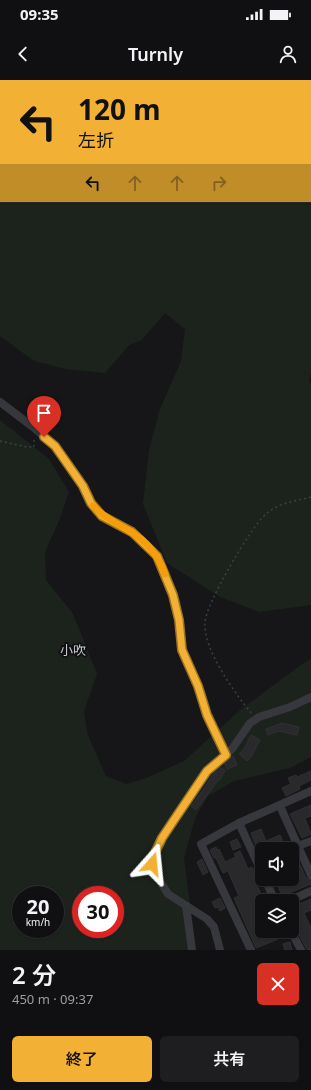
<!DOCTYPE html>
<html lang="ja">
<head>
<meta charset="utf-8">
<style>
	:root { --surface:#101012; --page:#1e1e20; --text:#f1f3f6; --muted:#9c9d9f; --line:#303032; --accent:#f2b134 }
	body { margin:0; font-family:"Noto Sans","Noto Sans JP",sans-serif; background:var(--page); color:var(--text); height:100vh; display:flex; flex-direction:column; font-size:15px; white-space:nowrap }
	* { box-sizing:border-box; margin:0 }
	p { font-size:13px; color:var(--muted) }
	.icon { flex:none; width:22px; height:22px; fill:none; stroke:currentColor; stroke-width:2; stroke-linecap:round; stroke-linejoin:round }
	.map { position:relative; height:870px; overflow:hidden }
	.panel { display:flex; flex-direction:column; background:var(--surface); flex:1 }
	.panel>* { flex:none }
	.banner { position:absolute; left:0px; top:0px; width:311px; height:122px; box-shadow:0 1px 3px #0004,0 0 0 1px var(--line); background:#f2b134; color:#111; overflow:hidden }
	.fabs { position:absolute; left:255px; top:762px; display:grid; gap:8px }
	.fabs a { display:grid; place-items:center; width:44px; height:44px; border-radius:6px; background:var(--surface); box-shadow:0 1px 3px #0004,0 0 0 1px var(--line); font-size:20px }
	.speed { position:absolute; left:12px; top:806px; display:flex; gap:8px; font-size:20px; font-weight:700; text-align:center }
	.speed>* { display:grid; place-content:center; width:52px; height:52px; border-radius:50%; background:var(--surface); box-shadow:0 1px 3px #0004,0 0 0 1px var(--line); line-height:1 }
	.speed small { font-size:10px; font-weight:400 }
	.speed .limit { border:6px solid #d22; background:#fff; color:#111 }
	.pin { position:absolute; display:grid; place-items:center; width:34px; height:34px; color:#fff; margin:-41px -17px; border-radius:50% 50% 50% 0; rotate:-45deg; box-shadow:0 0 4px #0007 }
	.pin .icon { rotate:45deg }
	.me { position:absolute; width:44px; margin:-22px; rotate:18deg; stroke-linejoin:round; filter:drop-shadow(0 0 3px #0008) }
	.turn { display:flex; align-items:center; gap:14px; height:84px; padding:0 12px; font-size:18px }
	.turn .icon { width:52px; height:52px; stroke-width:2.5 }
	.turn b { display:block; font-size:28px; line-height:34px }
	.lanes { display:flex; align-items:center; height:38px; padding:0 12px; background:#0003; justify-content:center; gap:20px; direction:ltr }
	.lanes .off { opacity:.35 }
	.round { display:grid; place-items:center; flex:none; width:42px; height:42px; border-radius:6px; background:var(--page) }
	.head { display:flex; align-items:center; justify-content:space-between; height:68px; padding:0 12px }
	h1 { font-size:24px; font-weight:600; line-height:30px }
	.cta { display:flex; gap:8px; margin-top:auto; padding:8px 12px }
	.cta a { flex:1; height:46px; border-radius:6px; background:var(--accent); color:#111; font-size:16px; font-weight:600; line-height:46px; text-align:center }
	.cta a+a { background:var(--page); color:var(--text) }
	.status { display:flex; justify-content:space-between; align-items:center; height:28px; padding:0 20px; background:var(--surface); direction:ltr }
	.status svg { height:11px; fill:currentColor }
	header { display:flex; justify-content:space-between; align-items:center; height:52px; padding:0 12px; background:var(--surface); font-size:18px; font-weight:600 }
	.map>svg:first-child { display:block }
	.green { fill:#1c231d; fill-rule:evenodd }
	.building { fill:#29292c; stroke:#303034 }
	.lines { fill:none; stroke-linecap:round; stroke-linejoin:round }
	.path { stroke:#3d3f44; stroke-width:1.5; stroke-dasharray:2 3; stroke-linecap:butt }
	.minor { stroke:#37383d; stroke-width:8 }
	.route-casing { stroke:#9d7322; stroke-width:10 }
	.route { stroke:#f2b134; stroke-width:7 }
	.slow { stroke:#f59e0b; stroke-width:7 }
	.labels { text-anchor:middle; dominant-baseline:central; stroke-width:4; stroke-linejoin:round; paint-order:stroke }
	.neighbourhood-label { font-size:13px; fill:#c9ccd4; stroke:#111113 }
</style>
</head>
<body>
<div class="status"><b>09:35</b><svg viewBox="0 0 49 12"><path d="M0 12V9h3v3zM5 12V6h3v6zM10 12V3h3v9zM15 12V0h3v12zM26 1h20v11H26zM47 4h2v5h-2z"/></svg></div>
<header><svg class="icon" aria-label="back" viewBox="0 0 24 24"><path d="M15 5l-7 7 7 7"/></svg>Turnly<svg class="icon" aria-label="person" viewBox="0 0 24 24"><circle cx="12" cy="8" r="4"/><path d="M4 21q1-7 8-7t8 7"/></svg></header>
<div class="map">
<svg width="311" height="870" viewBox="0 0 311 870">
	<rect width="100%" height="100%" fill="#161618"/>
	<g class="green">
		<path d="M 0,0 L 311,0 L 311,293 L 309,302 L 311,304 L 311,525 L 259,532 L 220,517 L 167,483 L 143,424 L 149,370 L 160,329 L 181,281 L 185,249 L 165,233 L 142,260 L 129,265 L 105,293 L 65,289 L 34,281 L 0,256 ZM 1,1 L 310,1 L 310,121 L 1,121 Z"/>
		<path d="M 0,340 L 49,379 L 69,412 L 59,441 L 45,472 L 46,500 L 73,534 L 97,594 L 84,631 L 87,653 L 106,696 L 126,704 L 144,699 L 184,681 L 239,631 L 302,584 L 311,579 L 311,677 L 290,688 L 234,701 L 208,716 L 195,738 L 184,778 L 196,870 L 0,870 ZM 21,815 L 55,815 L 55,849 L 21,849 ZM 81,815 L 115,815 L 115,849 L 81,849 Z"/>
	</g>
	<g class="building">
		<path d="M 282,643 L 299,647 L 297,655 L 278,651 L 268,655 L 266,649 Z"/>
		<path d="M 251,655 L 260,660 L 251,677 L 247,681 L 239,674 L 244,669 Z"/>
		<path d="M 233,676 L 237,685 L 227,689 L 224,683 Z"/>
		<path d="M 219,687 L 225,690 L 220,700 L 219,699 L 196,730 L 191,726 L 204,709 L 214,692 Z"/>
		<path d="M 311,691 L 311,700 L 299,706 L 300,709 L 286,716 L 282,708 L 291,704 L 288,698 L 296,695 L 297,697 Z"/>
		<path d="M 311,725 L 311,736 L 305,738 L 311,754 L 302,758 L 290,734 Z"/>
		<path d="M 261,749 L 266,761 L 280,755 L 286,769 L 257,769 L 251,753 Z"/>
		<path d="M 237,759 L 241,767 L 233,770 L 230,762 Z"/>
		<path d="M 216,767 L 217,770 L 219,769 L 225,782 L 236,777 L 234,774 L 240,771 L 248,789 L 252,787 L 256,795 L 253,796 L 264,821 L 262,821 L 262,851 L 280,851 L 283,857 L 256,868 L 234,818 L 239,816 L 228,791 L 223,793 L 216,778 L 214,778 L 210,770 Z"/>
		<path d="M 202,779 L 208,792 L 203,795 L 197,782 Z"/>
		<path d="M 298,780 L 306,798 L 311,800 L 311,804 L 282,816 L 275,799 L 297,799 L 292,789 L 292,782 Z"/>
		<path d="M 220,818 L 225,828 L 220,831 L 218,827 L 215,828 L 212,822 Z"/>
		<path d="M 311,819 L 311,830 L 304,833 L 311,848 L 311,870 L 307,870 L 295,847 L 297,847 L 292,837 L 292,827 Z"/>
		<path d="M 290,862 L 292,870 L 285,870 L 283,864 Z"/>
	</g>
	<g class="lines">
		<g class="path">
			<path d="M 0,361 L 27,367 L 34,367 L 34,358"/>
			<path d="M 251,633 C 235,613 203,570 205,542 C 206,524 251,446 266,434 C 278,423 296,421 311,417"/>
		</g>
		<g class="minor">
			<path d="M 0,322 L 33,347 L 55,366 L 83,406 L 91,423 L 102,436 L 132,452 L 157,476 L 173,515 L 179,540 L 182,569 L 198,606 L 207,635 L 226,675"/>
			<path d="M 280,726 L 311,795"/>
			<path d="M 239,743 L 262,793"/>
			<path d="M 298,766 L 311,761"/>
			<path d="M 265,799 L 275,821"/>
			<path d="M 289,821 L 311,811"/>
			<path d="M 186,826 L 192,870"/>
			<path d="M 291,851 L 301,870"/>
			<path d="M 220,870 L 214,847 L 207,839 L 168,814 L 156,795 L 152,784 L 153,777 L 162,758 L 207,691 L 232,669 L 250,643 L 259,637 L 290,627 L 311,617"/>
			<path d="M 251,870 L 201,764 L 239,743 L 311,711"/>
		</g>
	</g>
	<g class="lines">
		<g class="route-casing">
			<path id="route" d="M 44,357 L 55,366 L 83,406 L 91,423 L 102,436 L 132,452 L 157,476 L 173,515 L 179,540 L 182,570 L 198,606 L 207,635 L 226,675 L 207,691 L 174,740 L 162,758 L 153,777 L 152,784"/>
		</g>
		<use href="#route" class="route"/>
		<path class="slow" d="M 93,426 C 104,438 117,443 131,452 C 147,461 159,477 165,494"/>
	</g>
	<g class="labels">
		<g class="neighbourhood-label">
			<text x="73" y="570">小吹</text>
		</g>
	</g>
</svg>
<div class="fabs">
<a><svg class="icon" aria-label="sound" viewBox="0 0 24 24"><path d="M4 9h4l5-4v14l-5-4H4zM17 9q2 3 0 6"/></svg></a>
<a><svg class="icon" aria-label="layers" viewBox="0 0 24 24"><path d="M12 4l9 5-9 5-9-5zM3 14l9 5 9-5"/></svg></a>
</div>
<div class="speed"><div>20<small>km/h</small></div><div class="limit">30</div></div>
<div class="pin" style="left:44px;top:357px;background:#d93025"><svg class="icon" aria-label="arrive" viewBox="0 0 24 24"><path d="M6 21V4h12l-3 4 3 4H6"/></svg></div>
<svg class="me" style="left:152px;top:784px" viewBox="-20 -20 40 40"><path d="M0-17L14 15 0 8-14 15z" fill="#f2b134" stroke="#fff" stroke-width="4"/></svg>
<div class="banner">
<div class="turn"><svg class="icon" aria-label="left" viewBox="0 0 24 24"><path d="M17 20v-9H6M10 6l-5 5 5 5"/></svg><div><b>120 m</b>左折</div></div>
<div class="lanes"><svg class="icon" aria-label="left" viewBox="0 0 24 24"><path d="M17 20v-9H6M10 6l-5 5 5 5"/></svg><svg class="icon off" aria-label="ahead" viewBox="0 0 24 24"><path d="M12 20V5M6 11l6-6 6 6"/></svg><svg class="icon off" aria-label="ahead" viewBox="0 0 24 24"><path d="M12 20V5M6 11l6-6 6 6"/></svg><svg class="icon off" aria-label="right" viewBox="0 0 24 24"><path d="M7 20v-9h11M14 6l5 5-5 5"/></svg></div>
</div>
</div>
<section class="panel">
<div class="head"><div><h1>2 分</h1><p>450 m · 09:37</p></div><a class="round" style="background:#d93025;color:#fff"><svg class="icon" aria-label="close" viewBox="0 0 24 24"><path d="M6 6l12 12M18 6L6 18"/></svg></a></div>
<div class="cta"><a>終了</a><a>共有</a></div>
</section>
</body>
</html>
